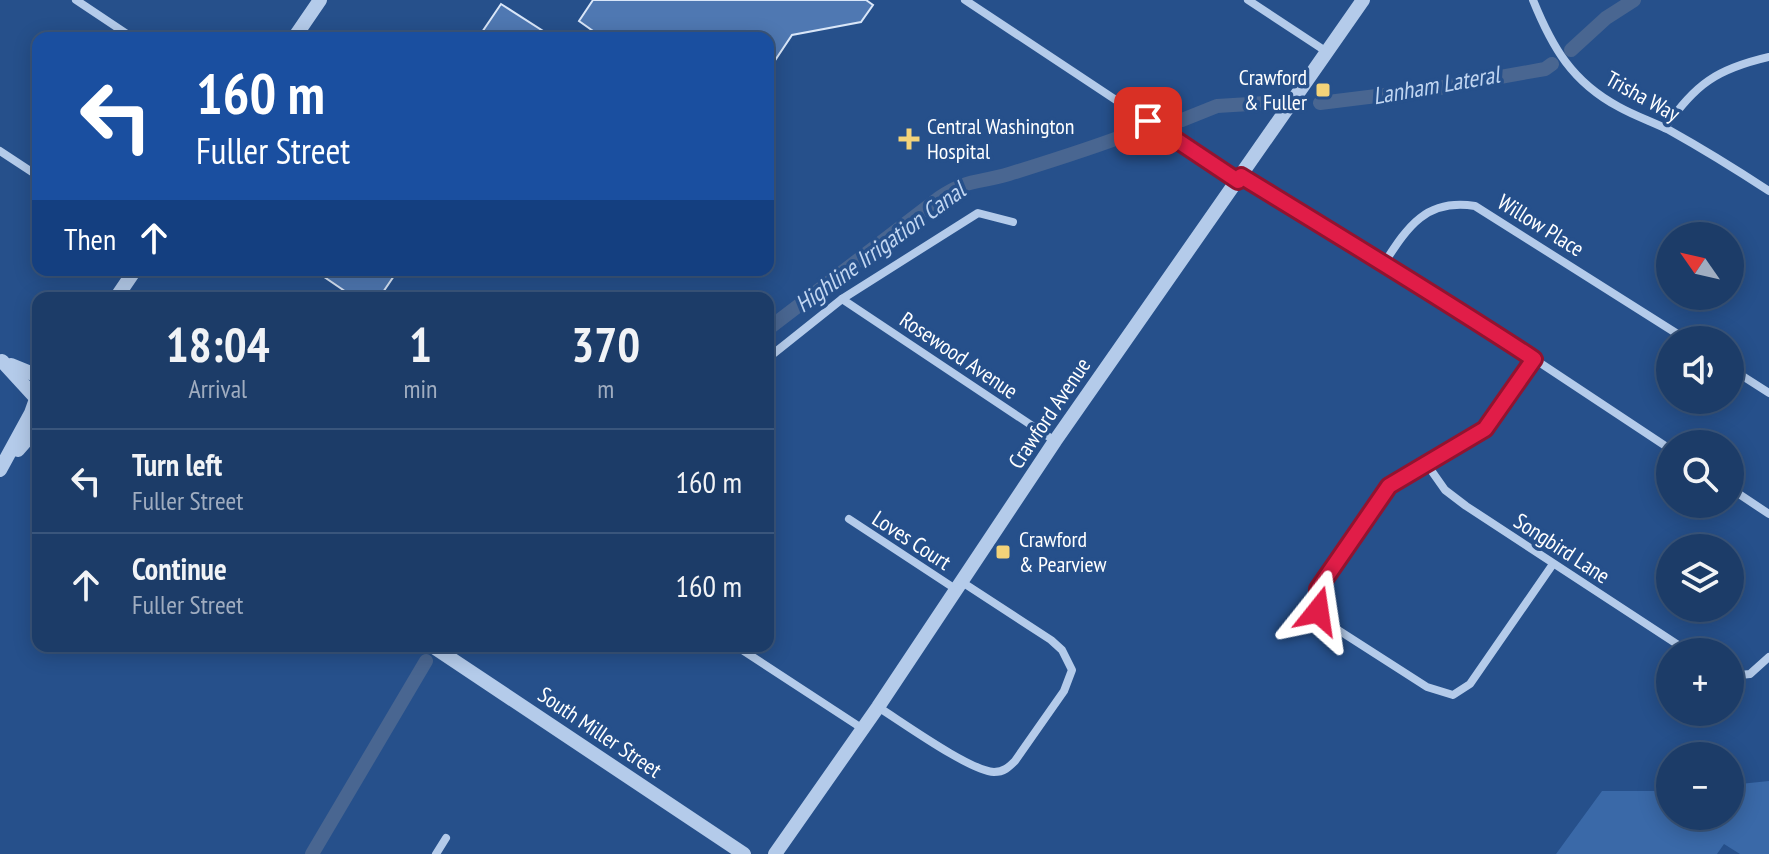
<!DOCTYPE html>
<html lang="en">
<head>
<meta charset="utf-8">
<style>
	:root { --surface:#1c3c68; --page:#25436e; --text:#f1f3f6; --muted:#a0adc0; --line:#3a567c }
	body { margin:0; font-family:"PT Sans Narrow",sans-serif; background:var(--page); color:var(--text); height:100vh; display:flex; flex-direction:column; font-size:30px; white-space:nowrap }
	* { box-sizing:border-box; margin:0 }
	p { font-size:26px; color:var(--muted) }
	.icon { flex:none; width:44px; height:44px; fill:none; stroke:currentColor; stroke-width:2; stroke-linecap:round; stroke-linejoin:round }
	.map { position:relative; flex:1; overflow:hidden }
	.side { position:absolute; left:32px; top:292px; width:742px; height:360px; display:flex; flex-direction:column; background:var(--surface); border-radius:16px; box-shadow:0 4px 20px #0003,0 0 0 2px var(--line) }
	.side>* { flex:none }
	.hud { position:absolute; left:32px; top:32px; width:742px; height:244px; border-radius:16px; box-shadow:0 4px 20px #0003,0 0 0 2px var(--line); background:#1a4fa0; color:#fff; overflow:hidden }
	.needle { width:52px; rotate:304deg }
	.buttons { position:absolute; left:1656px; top:222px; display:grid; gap:16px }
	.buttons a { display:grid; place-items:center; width:88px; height:88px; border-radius:50%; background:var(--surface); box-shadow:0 4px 20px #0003,0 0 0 2px var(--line); font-size:40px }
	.pin { position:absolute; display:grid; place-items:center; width:68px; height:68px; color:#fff; margin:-34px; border-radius:16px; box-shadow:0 4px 12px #0006 }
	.me { position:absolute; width:88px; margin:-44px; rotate:15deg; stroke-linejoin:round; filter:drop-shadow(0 0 6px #0008) }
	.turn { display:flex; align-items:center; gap:28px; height:168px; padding:0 32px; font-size:36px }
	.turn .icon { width:104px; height:104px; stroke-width:2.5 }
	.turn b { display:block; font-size:56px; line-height:68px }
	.then { display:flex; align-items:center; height:76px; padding:0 32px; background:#0003; gap:16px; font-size:30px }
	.eta { display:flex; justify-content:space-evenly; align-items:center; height:136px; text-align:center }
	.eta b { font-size:48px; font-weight:800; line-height:56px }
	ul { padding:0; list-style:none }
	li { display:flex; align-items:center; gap:24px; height:104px; padding:0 32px; border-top:2px solid var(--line) }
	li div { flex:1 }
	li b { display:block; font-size:30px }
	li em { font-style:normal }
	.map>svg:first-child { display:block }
	.green { fill:#3a69a8 }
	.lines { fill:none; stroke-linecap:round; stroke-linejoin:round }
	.canal { stroke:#496691; stroke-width:14 }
	.building { fill:#4f78b2; stroke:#d9e6f8; stroke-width:2 }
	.minor { stroke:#b4cbea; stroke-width:8 }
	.tertiary { stroke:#b4cbea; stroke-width:14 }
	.route-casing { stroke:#92132f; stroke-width:20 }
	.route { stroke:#e11d48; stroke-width:14 }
	.poi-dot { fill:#f3d379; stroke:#26508b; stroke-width:3 }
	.labels { text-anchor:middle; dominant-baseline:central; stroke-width:7; stroke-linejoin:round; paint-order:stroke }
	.poi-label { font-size:22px; fill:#fff; stroke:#26508b; text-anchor:start }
	.street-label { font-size:22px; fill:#fff; stroke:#26508b }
	.water-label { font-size:24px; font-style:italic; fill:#c0d5f1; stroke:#26508b }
</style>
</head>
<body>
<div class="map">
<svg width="1769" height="854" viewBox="0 0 1769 854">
	<rect width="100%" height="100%" fill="#26508b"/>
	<path class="green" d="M 1769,781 L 1769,854 L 1740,854 L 1724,844 L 1717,854 L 1556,854 L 1602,791 L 1670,791 L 1670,816 L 1730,816 L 1730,785 Z"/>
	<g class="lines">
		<g class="canal">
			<path d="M 1571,50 L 1606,18 L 1634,0"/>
			<path d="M 1320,103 L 1433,89 L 1545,69 L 1552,64"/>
			<path d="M 1182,120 L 1217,106 L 1266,103"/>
			<path d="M 768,329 L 939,198 C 966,179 979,183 1009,174 C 1051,161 1093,148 1134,132"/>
			<path d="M 312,854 L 426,661"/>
		</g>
	</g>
	<g class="building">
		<path d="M 593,0 L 866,0 L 873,5 L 861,22 L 792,35 L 768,71 L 768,38 L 603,38 L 579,21 Z"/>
		<path d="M 501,4 L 554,38 L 478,38 Z"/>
		<path d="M 314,270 L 398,270 L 379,298 L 355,298 Z"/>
	</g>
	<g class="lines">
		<g class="minor">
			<path d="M 76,0 L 133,38"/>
			<path d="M 965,0 L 1238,181"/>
			<path d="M 1248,0 L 1327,52"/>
			<path d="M 1533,0 C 1552,47 1572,82 1619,107 C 1635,116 1653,122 1669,130 C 1703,149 1737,170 1769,191"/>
			<path d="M 1665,128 C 1695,84 1717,69 1769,57"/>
			<path d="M 0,151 L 38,176"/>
			<path d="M 1241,176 L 1383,265 L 1433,292 L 1670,449"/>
			<path d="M 1383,265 C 1407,228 1425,198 1475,206 L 1687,340"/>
			<path d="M 842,299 L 1055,441"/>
			<path d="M 768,358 L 842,299 L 978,213 L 1013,222"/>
			<path d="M 1534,359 L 1485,429 L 1397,480 L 1380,497 L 1318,589 L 1318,611 L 1335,628 L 1427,687 L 1453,695 L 1470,684 L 1553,564"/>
			<path d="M 1730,368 L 1769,393"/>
			<path d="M 1426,463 L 1445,490 L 1466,506 L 1689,652"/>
			<path d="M 1730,488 L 1769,514"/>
			<path d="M 849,519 L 957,590"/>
			<path d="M 736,646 L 863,729"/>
			<path d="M 1730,676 L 1750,674 L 1769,657"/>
			<path d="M 878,707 C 902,722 970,771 994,772 C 1004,772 1009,767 1015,761 L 1064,691 L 1072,670 L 1062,650 L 1051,640 L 962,582"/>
			<path d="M 436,854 L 446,838"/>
		</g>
		<g class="tertiary">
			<path d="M 294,38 L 320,0"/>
			<path d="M 116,298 L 135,270"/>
			<path d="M 2,361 L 35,397"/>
			<path d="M 11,365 L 38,376"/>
			<path d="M 18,450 L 38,427"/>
			<path d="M 0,470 L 31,413 L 36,399"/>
			<path d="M 432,646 L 744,854"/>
			<path d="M 775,854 L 878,707 L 1055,441 L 1363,0"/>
		</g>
	</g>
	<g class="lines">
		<g class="route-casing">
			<path id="route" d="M 1148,121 L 1238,181 L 1241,176 C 1339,236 1438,296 1534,359 L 1485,429 L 1389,486 L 1318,589 L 1318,611"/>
		</g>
		<use href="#route" class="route"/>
	</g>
	<g class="poi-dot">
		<rect x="1315" y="82" width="16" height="16" rx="4"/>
		<path d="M905 127h8v8h8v8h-8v8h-8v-8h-8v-8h8z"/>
		<rect x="995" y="544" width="16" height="16" rx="4"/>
	</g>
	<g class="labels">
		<g class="poi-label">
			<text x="1307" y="77" text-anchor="end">Crawford<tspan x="1307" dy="25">&amp; Fuller</tspan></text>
			<text x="927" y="126">Central Washington<tspan x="927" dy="25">Hospital</tspan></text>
			<text x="1019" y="539">Crawford<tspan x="1019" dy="25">&amp; Pearview</tspan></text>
		</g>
		<g class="street-label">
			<text transform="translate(1643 96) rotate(29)">Trisha Way</text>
			<text transform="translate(1541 225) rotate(32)">Willow Place</text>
			<text transform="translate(959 355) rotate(34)">Rosewood Avenue</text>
			<text transform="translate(1049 413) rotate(-56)">Crawford Avenue</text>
			<text transform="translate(912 540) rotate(33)">Loves Court</text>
			<text transform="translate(1562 548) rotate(33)">Songbird Lane</text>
			<text transform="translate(600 732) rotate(34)">South Miller Street</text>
		</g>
		<g class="water-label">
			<text transform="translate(1436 85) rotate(-10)">Lanham Lateral</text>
			<text transform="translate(880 247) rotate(-36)">Highline Irrigation Canal</text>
		</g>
	</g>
</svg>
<div class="buttons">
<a><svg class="needle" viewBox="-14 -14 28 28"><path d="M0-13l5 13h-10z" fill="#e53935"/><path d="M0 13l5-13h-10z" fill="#a0adc0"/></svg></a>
<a><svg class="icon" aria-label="sound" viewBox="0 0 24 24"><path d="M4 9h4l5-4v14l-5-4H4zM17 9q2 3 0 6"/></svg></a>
<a><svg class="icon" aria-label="search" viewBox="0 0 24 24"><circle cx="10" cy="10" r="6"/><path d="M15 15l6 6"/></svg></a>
<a><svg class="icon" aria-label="layers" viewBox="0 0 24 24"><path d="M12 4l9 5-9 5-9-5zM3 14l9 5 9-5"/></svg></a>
<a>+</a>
<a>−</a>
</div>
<div class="pin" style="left:1148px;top:121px;background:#d93025"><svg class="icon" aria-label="arrive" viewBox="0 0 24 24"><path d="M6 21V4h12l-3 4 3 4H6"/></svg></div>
<svg class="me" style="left:1318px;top:611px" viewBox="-20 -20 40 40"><path d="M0-17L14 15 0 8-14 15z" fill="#e11d48" stroke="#fff" stroke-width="4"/></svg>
<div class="hud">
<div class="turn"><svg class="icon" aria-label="left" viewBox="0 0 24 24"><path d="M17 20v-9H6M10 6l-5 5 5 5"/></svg><div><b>160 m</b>Fuller Street</div></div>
<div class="then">Then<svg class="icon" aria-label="ahead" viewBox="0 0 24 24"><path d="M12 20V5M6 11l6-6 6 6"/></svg></div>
</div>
<section class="side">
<div class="eta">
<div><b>18:04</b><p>Arrival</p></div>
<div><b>1</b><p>min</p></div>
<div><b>370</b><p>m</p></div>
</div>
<ul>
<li><svg class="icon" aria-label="left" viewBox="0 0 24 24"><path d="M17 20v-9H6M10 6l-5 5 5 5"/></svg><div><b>Turn left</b><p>Fuller Street</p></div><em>160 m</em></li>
<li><svg class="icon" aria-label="ahead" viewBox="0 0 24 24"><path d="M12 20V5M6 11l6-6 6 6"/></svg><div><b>Continue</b><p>Fuller Street</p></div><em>160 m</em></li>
</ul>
</section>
</div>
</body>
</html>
